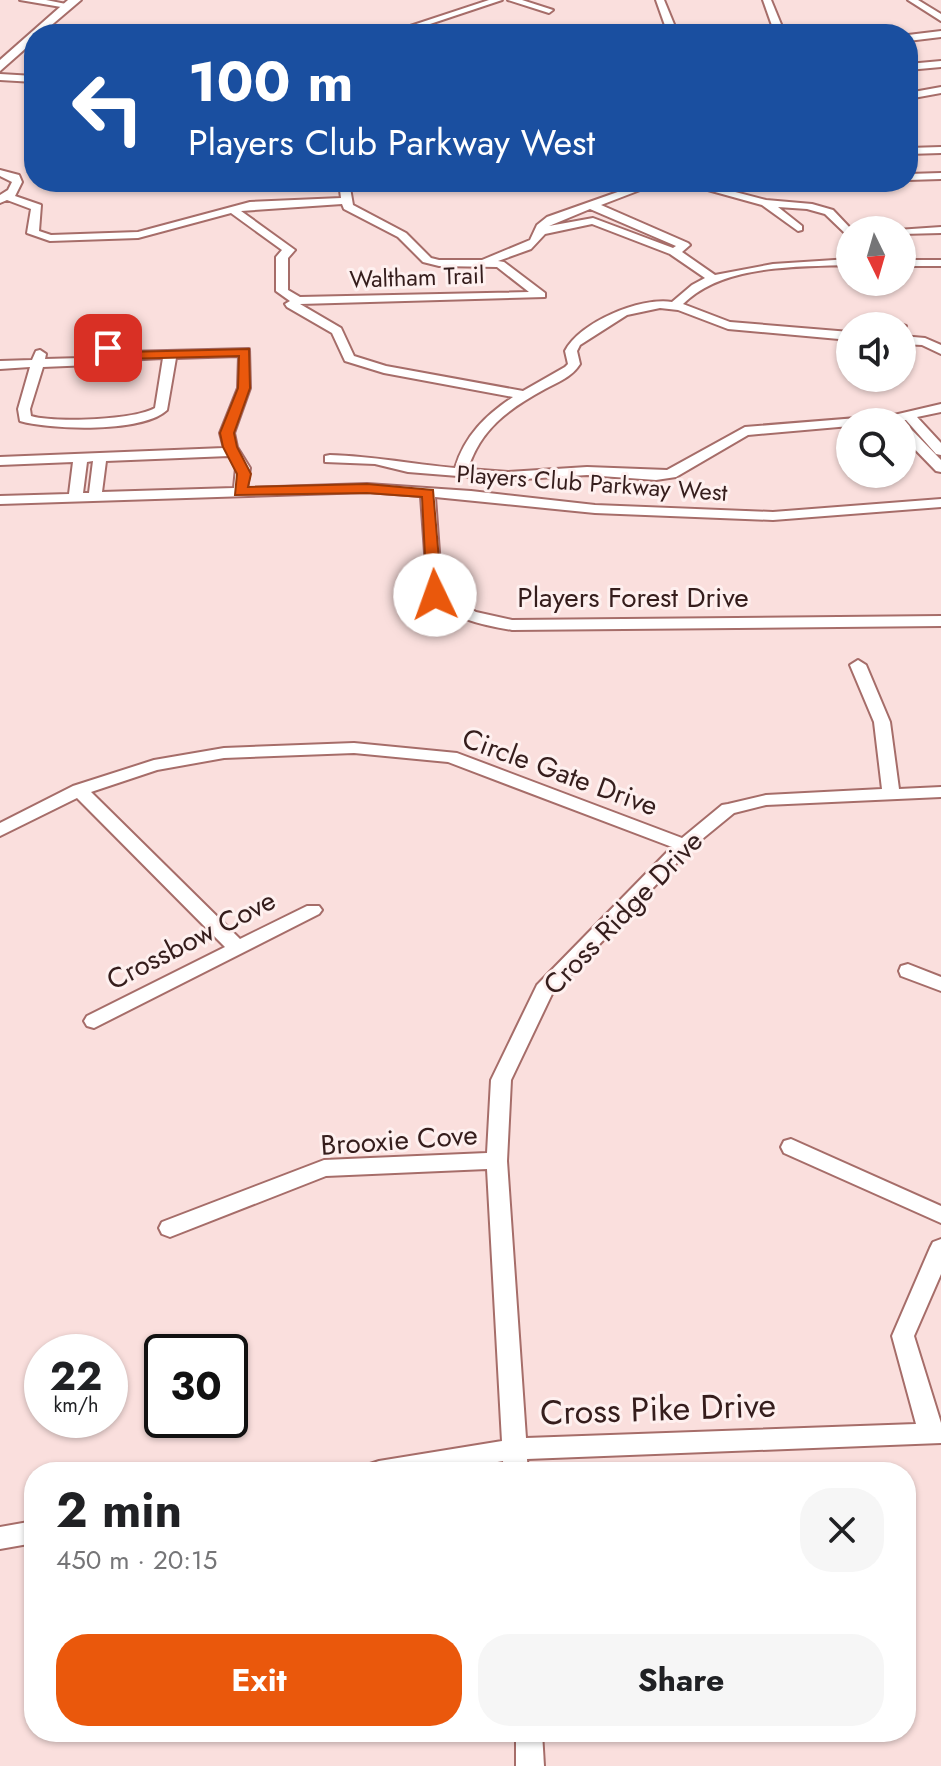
<!DOCTYPE html>
<html lang="en">
<head>
<meta charset="utf-8">
<style>
	:root { --surface:#fff; --page:#f6f6f6; --text:#202124; --muted:#757577; --accent:#ea580c }
	body { margin:0; font-family:Jost,sans-serif; background:var(--page); color:var(--text); height:100vh; display:flex; flex-direction:column; font-size:30px; white-space:nowrap }
	* { box-sizing:border-box; margin:0 }
	p { font-size:26px; color:var(--muted) }
	.icon { flex:none; width:44px; height:44px; fill:none; stroke:currentColor; stroke-width:2; stroke-linecap:round; stroke-linejoin:round }
	.map { position:relative; flex:1; overflow:hidden }
	.drawer { position:absolute; left:24px; top:1462px; width:892px; height:280px; display:flex; flex-direction:column; background:var(--surface); border-radius:32px; box-shadow:0 2px 6px #0004 }
	.drawer>* { flex:none }
	.guide { position:absolute; left:24px; top:24px; width:894px; height:168px; border-radius:32px; box-shadow:0 2px 6px #0004; background:#1a4fa0; color:#fff; overflow:hidden }
	.needle { width:52px; rotate:175deg }
	.tools { position:absolute; left:836px; top:216px; display:grid; gap:16px }
	.tools a { display:grid; place-items:center; width:80px; height:80px; border-radius:50%; background:var(--surface); box-shadow:0 2px 6px #0004; font-size:40px }
	.speed { position:absolute; left:24px; top:1334px; display:flex; gap:16px; font-size:40px; font-weight:700; text-align:center }
	.speed>* { display:grid; place-content:center; width:104px; height:104px; border-radius:50%; background:var(--surface); box-shadow:0 2px 6px #0004; line-height:1 }
	.speed small { font-size:20px; font-weight:400 }
	.speed .limit { border:4px solid #111; border-radius:12px; background:#fff; color:#111 }
	.pin { position:absolute; display:grid; place-items:center; width:68px; height:68px; color:#fff; margin:-34px; border-radius:16px; box-shadow:0 4px 12px #0006 }
	.me { position:absolute; width:88px; margin:-44px; rotate:357deg; stroke-linejoin:round; filter:drop-shadow(0 0 6px #0008) }
	.turn { display:flex; align-items:center; gap:28px; height:168px; padding:0 32px; font-size:36px }
	.turn .icon { width:104px; height:104px; stroke-width:2.5 }
	.turn b { display:block; font-size:56px; line-height:68px }
	.round { display:grid; place-items:center; flex:none; width:84px; height:84px; border-radius:32px; background:var(--page) }
	.headline { display:flex; align-items:center; justify-content:space-between; height:136px; padding:0 32px }
	h1 { font-size:48px; font-weight:700; line-height:60px }
	.action { display:flex; gap:16px; margin-top:auto; padding:16px 32px }
	.action a { flex:1; height:92px; border-radius:32px; background:var(--accent); color:#fff; font-size:32px; font-weight:700; line-height:92px; text-align:center }
	.action a+a { background:var(--page); color:var(--text) }
	.map>svg:first-child { display:block }
	.lines { fill:none; stroke-linecap:round; stroke-linejoin:round }
	.minor-casing { stroke:#a66d69; stroke-width:4 }
	.major-casing { stroke:#a66d69; stroke-width:4 }
	.minor { fill:#fff; fill-rule:evenodd }
	.major { fill:#fff; fill-rule:evenodd }
	.route { fill:#ea580c; stroke:#983908; stroke-width:2 }
	.labels { text-anchor:middle; dominant-baseline:central; stroke-width:6; stroke-linejoin:round; paint-order:stroke }
	.far-street-label { font-size:24px; fill:#351d1c; stroke:#fef0ef }
	.street-label { font-size:28px; fill:#351d1c; stroke:#fef0ef }
	.near-street-label { font-size:34px; fill:#351d1c; stroke:#fef0ef }
</style>
</head>
<body>
<div class="map">
<svg width="941" height="1766" viewBox="0 0 941 1766">
	<rect width="100%" height="100%" fill="#fadfdd"/>
	<g class="lines">
		<g class="minor-casing">
			<g id="minor">
				<path d="M 20,0 L 46,0 L 71,5 L 67,8 Z"/>
				<path d="M 489,0 L 502,0 L 400,34 L 386,34 Z"/>
				<path d="M 508,0 L 522,0 L 553,10 L 549,13 Z"/>
				<path d="M 656,0 L 664,0 L 678,34 L 668,34 Z"/>
				<path d="M 763,0 L 771,0 L 785,34 L 775,34 Z"/>
				<path d="M 908,0 L 918,0 L 941,14 L 941,21 Z"/>
				<path d="M 941,31 L 941,37 L 908,41 L 908,35 Z"/>
				<path d="M 941,61 L 941,67 L 908,70 L 908,64 Z"/>
				<path d="M 0,74 L 34,76 L 34,82 L 0,80 Z"/>
				<path d="M 941,87 L 941,93 L 908,99 L 908,93 Z"/>
				<path d="M 941,147 L 941,153 L 908,154 L 908,148 Z"/>
				<path d="M 0,170 L 19,175 L 22,182 L 15,196 L 41,205 L 39,231 L 51,235 L 138,232 L 250,202 L 341,198 L 339,182 L 349,182 L 353,205 L 406,233 L 431,258 L 439,260 L 482,260 L 530,240 L 537,225 L 547,217 L 646,182 L 661,182 L 601,205 L 688,243 L 690,245 L 682,252 L 715,275 L 773,264 L 850,259 L 850,265 C 797,267 723,264 683,304 L 730,322 L 850,332 L 850,340 L 728,329 L 678,310 L 660,308 L 627,315 L 580,345 L 577,351 L 580,364 C 572,377 558,382 545,389 C 510,408 480,429 468,469 L 508,472 L 587,467 L 667,470 L 745,427 L 894,415 L 941,404 L 941,412 L 917,417 L 941,443 L 941,455 L 936,454 L 906,420 L 850,422 L 850,426 L 748,435 L 676,477 L 656,480 L 587,475 L 508,480 L 408,472 L 375,464 L 325,462 L 325,456 L 330,455 C 372,456 412,464 455,468 C 465,435 486,415 513,397 L 384,373 L 345,361 L 332,333 L 287,307 L 285,304 L 290,301 L 276,291 L 276,257 L 282,250 L 231,213 L 138,238 L 50,241 L 27,233 L 31,209 L 7,200 L 0,203 L 0,195 L 8,190 L 12,182 L 0,176 ZM 342,204 L 344,209 L 398,237 L 423,262 L 439,266 L 497,267 L 529,292 L 300,297 L 288,290 L 288,258 L 295,250 L 241,211 ZM 590,209 L 676,246 L 673,248 L 593,218 L 549,226 ZM 592,224 L 670,254 L 705,278 L 692,285 L 672,302 C 640,297 580,322 565,351 L 568,364 L 565,367 L 523,391 L 386,366 L 354,356 L 341,328 L 300,304 L 545,297 L 545,293 L 504,262 L 498,261 L 531,249 L 545,234 Z"/>
				<path d="M 941,173 L 941,179 L 908,180 L 908,174 Z"/>
				<path d="M 679,182 L 697,182 L 766,200 L 812,204 L 833,210 L 852,230 L 850,238 L 825,214 L 807,209 L 778,207 L 802,226 L 802,230 L 798,231 L 762,205 Z"/>
				<path d="M 941,227 L 941,233 L 902,234 L 902,230 L 897,230 Z"/>
				<rect x="902" y="260" width="39" height="6"/>
				<path d="M 883,319 L 906,326 L 902,329 L 902,326 L 852,326 L 858,322 Z"/>
				<path d="M 902,336 L 925,338 L 941,345 L 941,354 L 922,345 L 902,344 Z"/>
				<path d="M 108,344 L 123,348 L 126,352 L 249,349 L 250,388 L 234,433 L 237,447 L 250,468 L 247,488 L 367,484 L 471,491 L 595,505 L 773,512 L 941,499 L 941,507 L 773,520 L 595,513 L 435,497 L 442,593 L 476,612 L 512,620 L 941,616 L 941,626 L 512,630 C 482,625 449,618 428,595 L 421,496 L 367,492 L 0,504 L 0,496 L 69,494 L 73,462 L 0,465 L 0,457 L 224,448 L 220,433 L 238,388 L 239,356 L 176,358 L 167,410 C 143,433 51,430 20,421 L 18,409 L 30,367 L 0,369 L 0,361 L 32,360 L 36,351 L 40,350 L 46,354 L 45,359 L 82,358 L 87,349 ZM 108,352 L 115,355 L 105,360 L 95,357 ZM 163,358 L 155,408 C 134,420 55,423 31,416 L 30,409 L 43,367 L 91,365 L 105,367 L 125,360 ZM 229,456 L 236,468 L 234,488 L 102,492 L 106,461 ZM 93,461 L 89,493 L 83,493 L 87,462 Z"/>
				<path d="M 902,424 L 907,425 L 941,460 L 941,472 L 936,471 L 902,436 Z"/>
				<path d="M 858,660 L 866,665 L 890,722 L 899,789 L 941,787 L 941,797 L 766,805 L 734,813 L 690,849 L 552,994 L 511,1080 L 507,1161 L 526,1438 L 916,1424 L 892,1336 L 930,1248 L 933,1242 L 941,1239 L 941,1274 L 914,1336 L 941,1423 L 941,1443 L 527,1459 L 528,1472 L 504,1472 L 503,1461 L 442,1472 L 367,1472 L 370,1464 L 379,1461 L 502,1441 L 487,1169 L 326,1176 L 170,1237 L 162,1234 L 159,1228 L 162,1222 L 324,1160 L 487,1153 L 491,1080 L 537,985 L 672,847 L 448,762 L 354,753 L 224,758 L 157,770 L 91,792 L 240,939 L 307,906 L 319,906 L 322,910 L 319,914 L 94,1028 L 87,1026 L 84,1021 L 87,1016 L 225,947 L 77,798 L 0,836 L 0,823 L 73,786 L 154,760 L 224,748 L 354,743 L 457,753 L 682,838 L 722,805 L 728,804 L 766,795 L 882,789 L 874,722 L 850,665 Z"/>
				<path d="M 908,964 L 941,977 L 941,991 L 901,976 L 899,971 L 901,966 Z"/>
				<path d="M 791,1139 L 941,1206 L 941,1223 L 784,1153 L 781,1147 L 784,1141 Z"/>
				<path d="M 34,1521 L 34,1543 L 0,1549 L 0,1527 Z"/>
				<path d="M 516,1732 L 542,1732 L 544,1766 L 516,1766 Z"/>
			</g>
		</g>
		<g class="major-casing">
			<path id="major" d="M 68,0 L 81,0 L 41,34 L 34,34 L 34,41 L 0,71 L 0,60 Z"/>
		</g>
		<use href="#minor" class="minor"/>
		<use href="#major" class="major"/>
	</g>
	<path class="route" d="M 108,344 L 124,348 L 126,352 L 249,349 L 250,388 L 234,433 L 237,447 L 251,474 L 248,487 L 367,484 L 433,490 L 442,595 L 440,599 L 429,599 L 427,595 L 422,497 L 367,493 L 235,495 L 237,474 L 223,447 L 220,433 L 238,388 L 239,356 L 122,359 L 104,351 L 104,345 Z"/>
	<g class="labels">
		<g class="far-street-label">
			<text transform="translate(417 277) rotate(-2)">Waltham Trail</text>
			<text transform="translate(592 483) rotate(4)">Players Club Parkway West</text>
		</g>
		<g class="street-label">
			<text x="633" y="597">Players Forest Drive</text>
			<text transform="translate(560 772) rotate(20)">Circle Gate Drive</text>
			<text transform="translate(623 913) rotate(-46)">Cross Ridge Drive</text>
			<text transform="translate(191 940) rotate(-27)">Crossbow Cove</text>
			<text transform="translate(399 1140) rotate(-4)">Brooxie Cove</text>
		</g>
		<g class="near-street-label">
			<text transform="translate(658 1409) rotate(-2)">Cross Pike Drive</text>
		</g>
	</g>
</svg>
<div class="tools">
<a><svg class="needle" viewBox="-14 -14 28 28"><path d="M0-13l5 13h-10z" fill="#e53935"/><path d="M0 13l5-13h-10z" fill="#757577"/></svg></a>
<a><svg class="icon" aria-label="sound" viewBox="0 0 24 24"><path d="M4 9h4l5-4v14l-5-4H4zM17 9q2 3 0 6"/></svg></a>
<a><svg class="icon" aria-label="search" viewBox="0 0 24 24"><circle cx="10" cy="10" r="6"/><path d="M15 15l6 6"/></svg></a>
</div>
<div class="speed"><div>22<small>km/h</small></div><div class="limit">30</div></div>
<div class="pin" style="left:108px;top:348px;background:#d93025"><svg class="icon" aria-label="arrive" viewBox="0 0 24 24"><path d="M6 21V4h12l-3 4 3 4H6"/></svg></div>
<svg class="me" style="left:435px;top:595px" viewBox="-20 -20 40 40"><circle r="19" fill="#fff"/><path d="M0-13L10 11 0 6-10 11z" fill="#ea580c"/></svg>
<div class="guide">
<div class="turn"><svg class="icon" aria-label="left" viewBox="0 0 24 24"><path d="M17 20v-9H6M10 6l-5 5 5 5"/></svg><div><b>100 m</b>Players Club Parkway West</div></div>
</div>
<section class="drawer">
<div class="headline"><div><h1>2 min</h1><p>450 m · 20:15</p></div><a class="round"><svg class="icon" aria-label="close" viewBox="0 0 24 24"><path d="M6 6l12 12M18 6L6 18"/></svg></a></div>
<div class="action"><a>Exit</a><a>Share</a></div>
</section>
</div>
</body>
</html>
